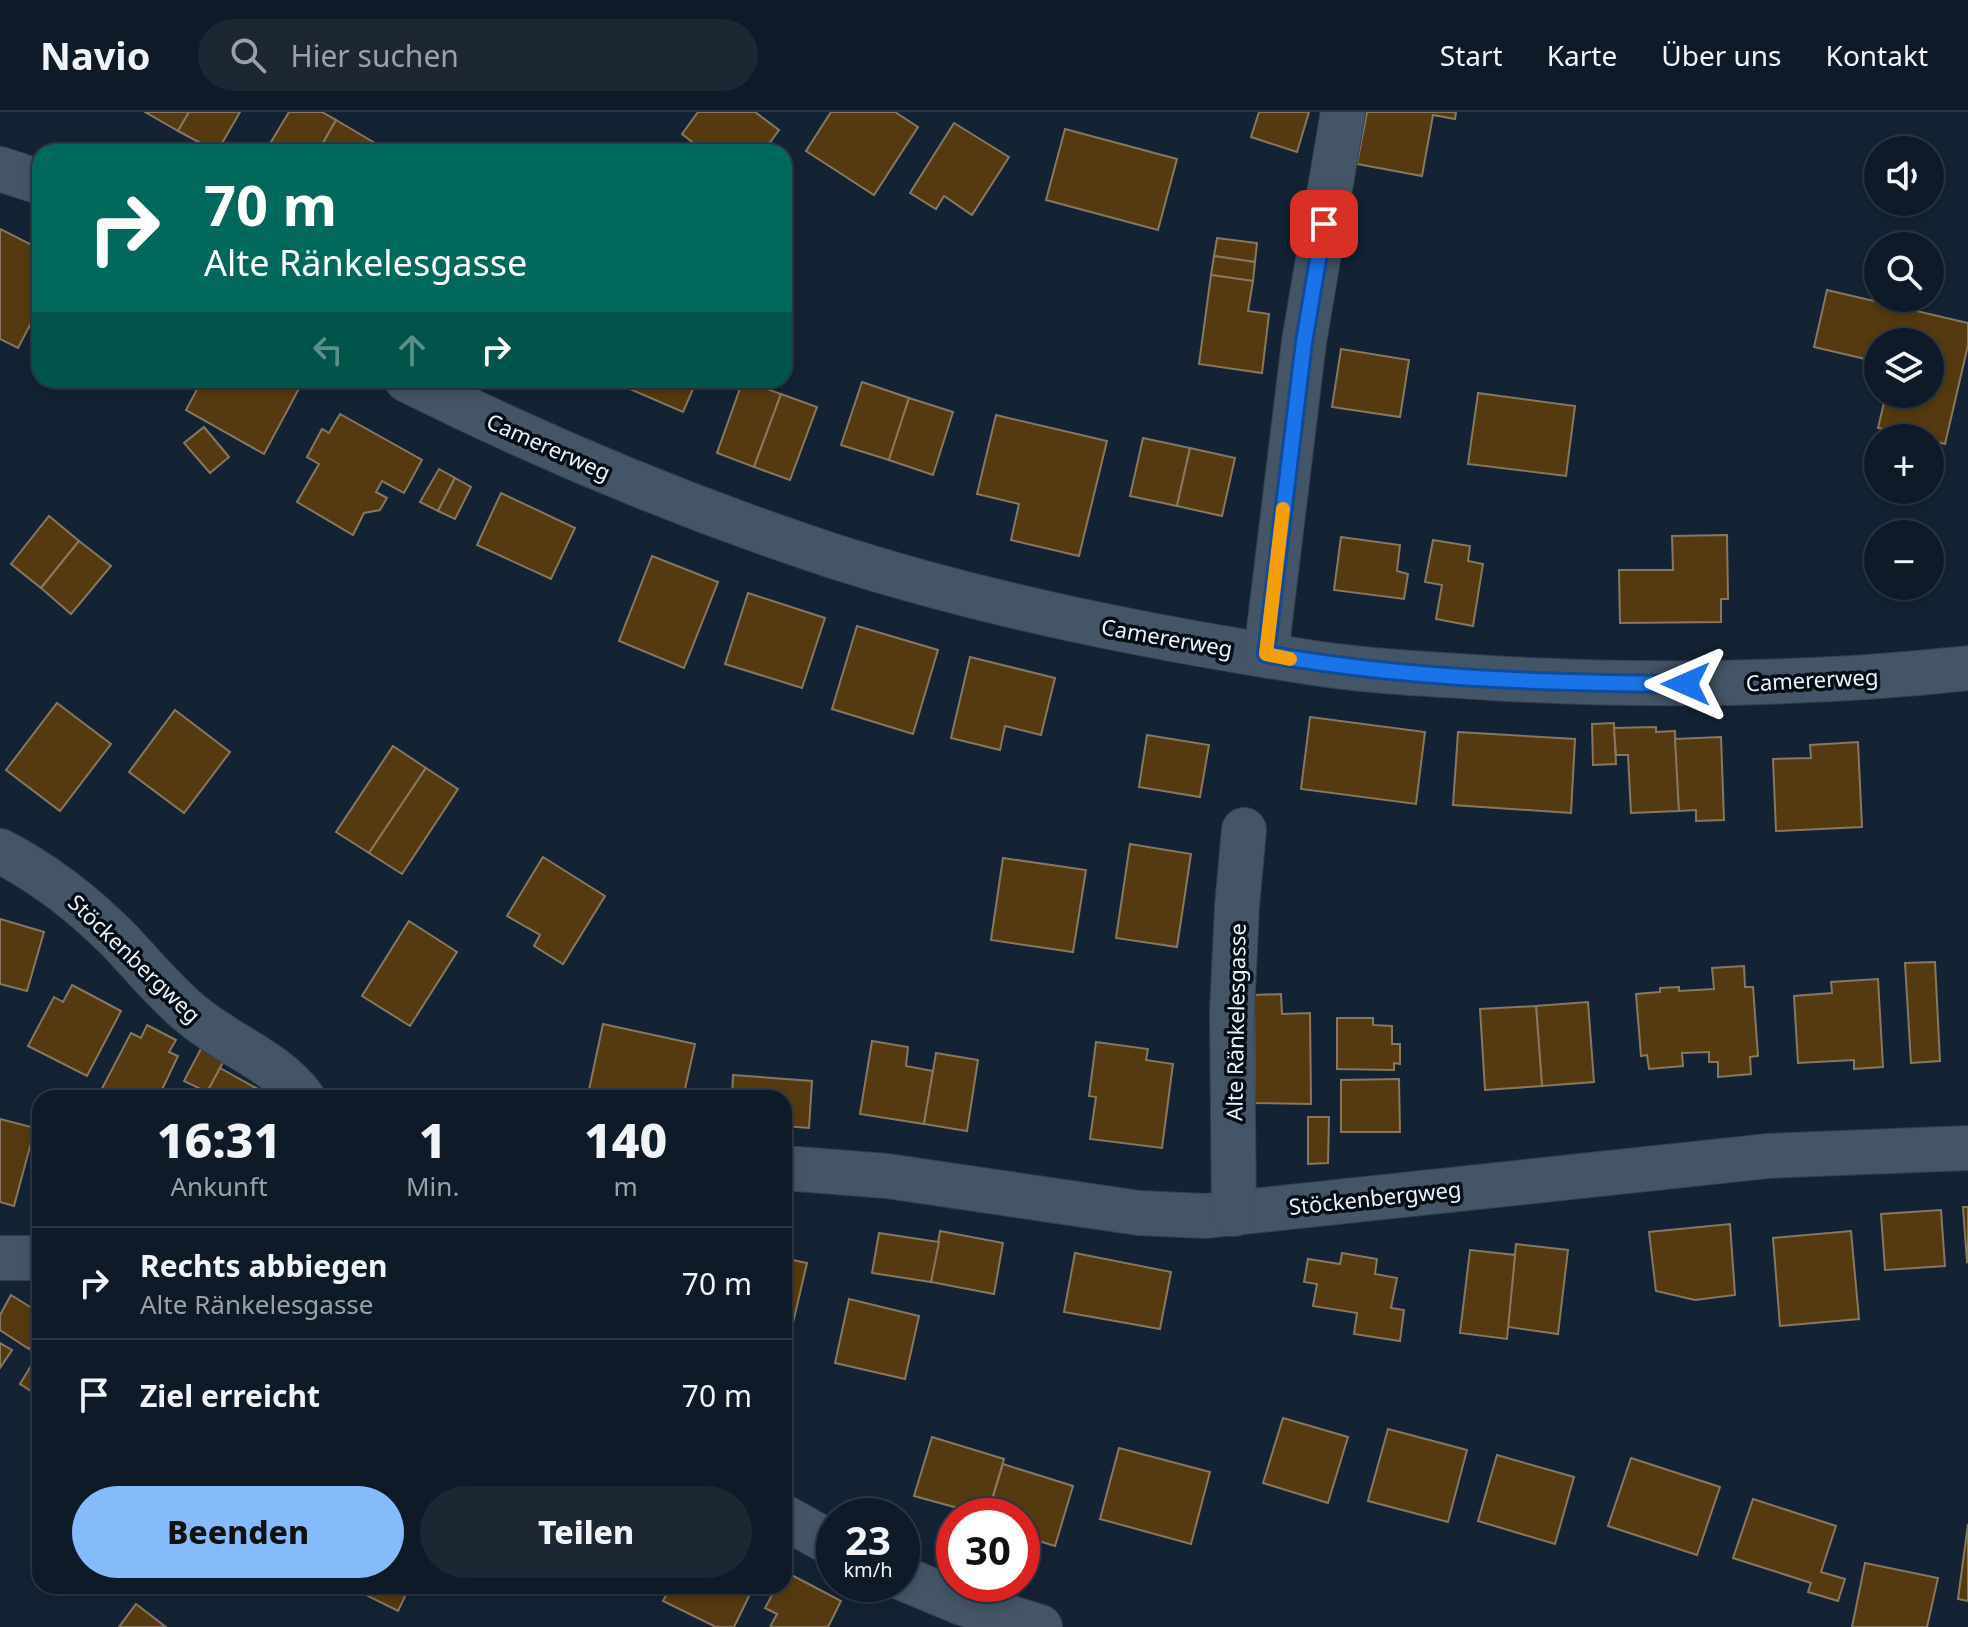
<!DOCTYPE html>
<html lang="de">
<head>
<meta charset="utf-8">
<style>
	:root { --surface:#0e1a27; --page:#1c2733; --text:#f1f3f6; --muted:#9ba1a7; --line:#2e3844; --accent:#85bbfb }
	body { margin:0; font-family:"Noto Sans",sans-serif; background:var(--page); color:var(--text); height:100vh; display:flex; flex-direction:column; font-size:30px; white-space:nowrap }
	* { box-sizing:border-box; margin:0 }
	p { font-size:26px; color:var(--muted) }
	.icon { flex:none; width:44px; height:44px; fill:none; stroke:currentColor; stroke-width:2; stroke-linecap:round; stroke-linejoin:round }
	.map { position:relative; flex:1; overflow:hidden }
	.side { position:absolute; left:32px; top:978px; width:760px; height:504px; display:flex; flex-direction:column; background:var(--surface); border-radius:24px; box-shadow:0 4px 12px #0003,0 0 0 2px var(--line) }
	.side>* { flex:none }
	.top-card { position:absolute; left:32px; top:32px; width:760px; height:244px; border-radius:24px; box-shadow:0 4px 12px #0003,0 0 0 2px var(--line); background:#00695c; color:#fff; overflow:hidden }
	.controls { position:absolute; left:1864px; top:24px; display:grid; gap:16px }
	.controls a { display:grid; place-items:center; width:80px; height:80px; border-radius:50%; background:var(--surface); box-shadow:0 4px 12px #0003,0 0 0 2px var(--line); font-size:40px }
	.speed { position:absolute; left:816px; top:1386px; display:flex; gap:16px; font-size:40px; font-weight:700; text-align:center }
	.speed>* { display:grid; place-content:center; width:104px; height:104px; border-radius:50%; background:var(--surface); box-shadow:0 4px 12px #0003,0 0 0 2px var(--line); line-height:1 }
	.speed small { font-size:20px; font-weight:400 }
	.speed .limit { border:12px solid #d22; background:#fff; color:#111 }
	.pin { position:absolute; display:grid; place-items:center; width:68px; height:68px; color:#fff; margin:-34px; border-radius:16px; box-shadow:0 4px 12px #0006 }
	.me { position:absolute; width:88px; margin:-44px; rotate:270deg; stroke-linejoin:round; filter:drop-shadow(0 0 6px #0008) }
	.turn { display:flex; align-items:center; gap:28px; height:168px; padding:0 40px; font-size:36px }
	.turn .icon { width:104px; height:104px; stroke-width:2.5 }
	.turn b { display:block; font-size:56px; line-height:68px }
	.lanes { display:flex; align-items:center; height:76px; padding:0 40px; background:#0003; justify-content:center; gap:40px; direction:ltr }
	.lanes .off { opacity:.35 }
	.eta { display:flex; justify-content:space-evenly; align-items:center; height:136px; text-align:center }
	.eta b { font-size:48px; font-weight:800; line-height:56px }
	.button { display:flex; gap:16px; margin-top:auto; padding:16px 40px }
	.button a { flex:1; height:92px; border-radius:48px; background:var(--accent); color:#111; font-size:32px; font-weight:800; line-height:92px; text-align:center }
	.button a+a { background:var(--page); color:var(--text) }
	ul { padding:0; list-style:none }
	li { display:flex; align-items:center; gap:24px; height:112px; padding:0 40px; border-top:2px solid var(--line) }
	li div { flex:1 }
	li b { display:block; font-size:30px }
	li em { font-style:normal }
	header { display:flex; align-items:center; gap:48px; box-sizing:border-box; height:112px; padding:0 40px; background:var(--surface); border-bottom:2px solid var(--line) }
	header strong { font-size:38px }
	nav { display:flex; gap:44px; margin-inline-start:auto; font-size:28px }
	.search { width:560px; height:72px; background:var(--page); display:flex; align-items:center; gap:20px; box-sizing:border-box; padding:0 28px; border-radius:44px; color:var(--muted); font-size:30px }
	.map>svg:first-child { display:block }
	.building { fill:#553a11; stroke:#877761; stroke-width:2 }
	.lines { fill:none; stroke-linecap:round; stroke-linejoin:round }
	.minor-casing { stroke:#343f4d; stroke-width:46 }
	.minor { stroke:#435567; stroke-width:44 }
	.route-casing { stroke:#114b97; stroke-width:20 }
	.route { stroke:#1a73e8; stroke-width:14 }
	.slow { stroke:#f59e0b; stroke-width:14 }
	.labels { text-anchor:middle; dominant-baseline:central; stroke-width:7; stroke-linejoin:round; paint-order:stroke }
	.street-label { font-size:22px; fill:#ebf4fd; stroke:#060c13 }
</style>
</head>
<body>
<header>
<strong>Navio</strong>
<div class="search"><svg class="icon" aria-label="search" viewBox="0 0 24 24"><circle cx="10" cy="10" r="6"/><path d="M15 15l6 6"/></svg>Hier suchen</div>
<nav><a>Start</a><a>Karte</a><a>Über uns</a><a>Kontakt</a></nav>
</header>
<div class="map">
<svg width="1968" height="1515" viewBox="0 0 1968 1515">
	<rect width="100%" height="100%" fill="#132334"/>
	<g class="building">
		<path d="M 145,0 L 189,0 L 178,19 Z"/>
		<path d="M 189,0 L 240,0 L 217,40 L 178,19 Z"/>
		<path d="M 289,0 L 322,0 L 336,8 L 318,40 L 265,40 Z"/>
		<path d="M 698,0 L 755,0 L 779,18 L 763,40 L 705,40 L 682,22 Z"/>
		<path d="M 831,0 L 895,0 L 918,15 L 874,83 L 806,39 Z"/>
		<path d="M 1259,0 L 1309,0 L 1297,40 L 1251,25 Z"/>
		<path d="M 1367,0 L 1456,0 L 1455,7 L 1433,3 L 1422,64 L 1357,52 Z"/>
		<path d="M 336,8 L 375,31 L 370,40 L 318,40 Z"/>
		<path d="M 954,11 L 1009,45 L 972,103 L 944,84 L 936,97 L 910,81 Z"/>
		<path d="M 1065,17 L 1177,47 L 1158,118 L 1046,88 Z"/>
		<path d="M 0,117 L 40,137 L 40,194 L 18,236 L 0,227 Z"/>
		<path d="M 1217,126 L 1257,131 L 1255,150 L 1214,144 Z"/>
		<path d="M 1214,144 L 1255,150 L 1253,169 L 1211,163 Z"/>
		<path d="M 1211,163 L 1253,169 L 1248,199 L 1269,202 L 1262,261 L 1199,252 Z"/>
		<path d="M 1827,178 L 1968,211 L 1968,233 L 1945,332 L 1930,328 L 1930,326 L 1878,316 L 1886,282 L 1930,282 L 1930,230 L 1878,230 L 1878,250 L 1814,235 Z"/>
		<path d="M 1341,237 L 1409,248 L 1400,305 L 1332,295 Z"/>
		<path d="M 202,268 L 296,268 L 302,271 L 264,342 L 186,298 Z"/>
		<path d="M 609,268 L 697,268 L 683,300 Z"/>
		<path d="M 743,268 L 781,282 L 754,355 L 717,341 Z"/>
		<path d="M 862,270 L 909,286 L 889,348 L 841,333 Z"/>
		<path d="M 1478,281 L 1575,294 L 1566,364 L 1468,352 Z"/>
		<path d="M 781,282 L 817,295 L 790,368 L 754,355 Z"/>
		<path d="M 909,286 L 953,300 L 933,363 L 889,348 Z"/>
		<path d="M 340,302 L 422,348 L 404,381 L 382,369 L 376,380 L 387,386 L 380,398 L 364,401 L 353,423 L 297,390 L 319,352 L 307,345 L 322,317 L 329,321 Z"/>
		<path d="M 996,303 L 1107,329 L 1079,444 L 1011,428 L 1019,392 L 977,382 Z"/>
		<path d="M 204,315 L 229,345 L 210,361 L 184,331 Z"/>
		<path d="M 1143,326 L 1190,336 L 1177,394 L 1130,384 Z"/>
		<path d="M 1190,336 L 1235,346 L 1222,404 L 1177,394 Z"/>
		<path d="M 439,357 L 455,366 L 438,399 L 420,390 Z"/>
		<path d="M 455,366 L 471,375 L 455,407 L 438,399 Z"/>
		<path d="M 501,381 L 575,416 L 551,467 L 477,433 Z"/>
		<path d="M 49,404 L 79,429 L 41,476 L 11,452 Z"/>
		<path d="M 1727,423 L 1728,487 L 1721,487 L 1721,510 L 1620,511 L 1619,458 L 1673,458 L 1672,424 Z"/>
		<path d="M 1341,425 L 1400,433 L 1397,459 L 1408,462 L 1404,487 L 1334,478 Z"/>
		<path d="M 1433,428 L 1470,434 L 1468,449 L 1483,452 L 1473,514 L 1436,507 L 1442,473 L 1425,470 Z"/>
		<path d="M 79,429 L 111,454 L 71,502 L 41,476 Z"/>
		<path d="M 652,444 L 718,470 L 684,556 L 619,529 Z"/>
		<path d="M 748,481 L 825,506 L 802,576 L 725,552 Z"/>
		<path d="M 857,514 L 938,538 L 913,622 L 832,597 Z"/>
		<path d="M 970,545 L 1055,566 L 1041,623 L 1005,614 L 1000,638 L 951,626 Z"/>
		<path d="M 57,591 L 111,632 L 60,699 L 6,658 Z"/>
		<path d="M 175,598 L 230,640 L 184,701 L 129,660 Z"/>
		<path d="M 1310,605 L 1425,620 L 1416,692 L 1301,677 Z"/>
		<path d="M 1614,611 L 1616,652 L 1593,653 L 1592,612 Z"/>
		<path d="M 1656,615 L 1656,620 L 1675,619 L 1679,699 L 1631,701 L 1628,643 L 1616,643 L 1614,616 Z"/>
		<path d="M 1458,620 L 1575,627 L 1571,701 L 1453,693 Z"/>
		<path d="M 1147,623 L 1209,633 L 1200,685 L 1139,675 Z"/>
		<path d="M 1721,625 L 1724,708 L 1696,709 L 1696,698 L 1679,699 L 1675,627 Z"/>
		<path d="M 1858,630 L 1862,715 L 1776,719 L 1773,647 L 1811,646 L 1810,633 Z"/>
		<path d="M 393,634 L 426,656 L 369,741 L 336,720 Z"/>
		<path d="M 426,656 L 458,677 L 402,762 L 369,741 Z"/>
		<path d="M 1130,732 L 1191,742 L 1177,835 L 1116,826 Z"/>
		<path d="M 543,745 L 605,784 L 563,852 L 534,834 L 540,823 L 507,804 Z"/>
		<path d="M 1003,746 L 1086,758 L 1073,840 L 991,828 Z"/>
		<path d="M 0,807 L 44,820 L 27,879 L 0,872 Z"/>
		<path d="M 409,809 L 457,840 L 410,914 L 362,884 Z"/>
		<path d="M 1935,850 L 1940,949 L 1911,951 L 1905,851 Z"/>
		<path d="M 1744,854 L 1745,875 L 1753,875 L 1758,944 L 1750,945 L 1751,962 L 1718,965 L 1718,950 L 1709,950 L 1709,940 L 1682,941 L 1683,954 L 1649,957 L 1647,943 L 1641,944 L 1636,882 L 1660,880 L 1660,876 L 1679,875 L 1679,879 L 1714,877 L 1712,856 Z"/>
		<path d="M 1878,867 L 1883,955 L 1854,957 L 1854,948 L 1798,951 L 1794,884 L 1832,881 L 1831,870 Z"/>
		<path d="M 72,873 L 121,899 L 87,964 L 28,934 L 54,885 L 63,890 Z"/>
		<path d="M 1281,882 L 1282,902 L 1310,901 L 1311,992 L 1255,991 L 1254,883 Z"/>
		<path d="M 1588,890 L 1594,970 L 1542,974 L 1536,894 Z"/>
		<path d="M 1536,894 L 1542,974 L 1485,978 L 1480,897 Z"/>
		<path d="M 1337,906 L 1373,906 L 1373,913 L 1392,914 L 1392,932 L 1400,932 L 1400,952 L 1394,951 L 1394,958 L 1337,957 Z"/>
		<path d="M 603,912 L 695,932 L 683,986 L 627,986 L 589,978 Z"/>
		<path d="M 147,913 L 176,928 L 169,940 L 178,944 L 158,986 L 97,986 L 131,921 L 141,926 Z"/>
		<path d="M 872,929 L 908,935 L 906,954 L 933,959 L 924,1012 L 860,1002 Z"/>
		<path d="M 1096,930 L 1148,937 L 1146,948 L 1173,952 L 1162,1036 L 1090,1027 L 1096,985 L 1089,984 Z"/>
		<path d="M 204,931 L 227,943 L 207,980 L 184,969 Z"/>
		<path d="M 936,941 L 978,948 L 967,1019 L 924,1012 Z"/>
		<path d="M 220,956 L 254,975 L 249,986 L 204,986 Z"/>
		<path d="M 733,963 L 812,969 L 809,1016 L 784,1014 L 784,986 L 732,986 Z"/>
		<path d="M 1399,967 L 1400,1020 L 1341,1020 L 1341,968 Z"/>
		<path d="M 254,975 L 277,986 L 249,986 Z"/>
		<path d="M 1308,1005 L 1329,1005 L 1328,1051 L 1308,1052 Z"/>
		<path d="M 0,1007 L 35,1016 L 14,1094 L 0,1090 Z"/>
		<path d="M 1963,1095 L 1968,1095 L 1968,1149 L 1967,1150 Z"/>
		<path d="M 1941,1098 L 1945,1154 L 1885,1158 L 1881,1102 Z"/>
		<path d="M 1730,1112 L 1735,1183 L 1695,1188 L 1656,1179 L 1649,1120 Z"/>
		<path d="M 940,1119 L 1003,1131 L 994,1182 L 931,1170 Z"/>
		<path d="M 1851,1119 L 1859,1207 L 1780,1214 L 1773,1126 Z"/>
		<path d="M 879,1121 L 939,1130 L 931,1170 L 872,1161 Z"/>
		<path d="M 1516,1132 L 1568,1138 L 1558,1222 L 1508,1215 Z"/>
		<path d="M 1470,1138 L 1515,1143 L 1507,1227 L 1460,1221 Z"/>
		<path d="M 1075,1141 L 1171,1160 L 1160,1217 L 1064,1200 Z"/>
		<path d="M 1342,1141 L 1377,1147 L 1375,1162 L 1397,1166 L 1391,1196 L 1404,1198 L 1400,1229 L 1354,1222 L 1357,1201 L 1313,1194 L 1317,1172 L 1304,1170 L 1308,1147 L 1340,1152 Z"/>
		<path d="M 784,1146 L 807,1151 L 793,1211 L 784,1209 Z"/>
		<path d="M 11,1183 L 40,1201 L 40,1220 L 29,1237 L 0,1218 L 0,1203 Z"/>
		<path d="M 849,1187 L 919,1204 L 905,1267 L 835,1251 Z"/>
		<path d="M 0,1231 L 12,1238 L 0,1256 Z"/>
		<path d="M 40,1239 L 40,1285 L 20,1272 Z"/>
		<path d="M 1283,1306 L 1348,1325 L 1328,1391 L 1263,1371 Z"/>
		<path d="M 1388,1317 L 1467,1338 L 1448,1410 L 1368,1389 Z"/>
		<path d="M 932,1325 L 1004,1347 L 987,1404 L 914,1384 Z"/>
		<path d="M 1119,1336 L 1210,1360 L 1191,1432 L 1100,1407 Z"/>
		<path d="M 1497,1343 L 1574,1365 L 1555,1432 L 1478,1409 Z"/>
		<path d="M 1631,1346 L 1720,1375 L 1697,1443 L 1608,1414 Z"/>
		<path d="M 1003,1352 L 1073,1374 L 1055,1434 L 1022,1424 L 1022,1404 L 987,1404 Z"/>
		<path d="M 1753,1387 L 1836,1414 L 1821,1460 L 1845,1467 L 1838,1489 L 1808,1480 L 1811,1471 L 1733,1446 Z"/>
		<path d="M 1968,1412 L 1968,1489 L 1958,1487 Z"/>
		<path d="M 1865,1451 L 1938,1466 L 1927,1515 L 1852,1515 Z"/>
		<path d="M 784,1459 L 841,1489 L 828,1515 L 770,1515 L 777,1502 L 765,1496 L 777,1474 L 784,1474 Z"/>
		<path d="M 348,1474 L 410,1474 L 398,1499 Z"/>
		<path d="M 671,1474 L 754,1474 L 734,1515 L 716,1515 L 663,1489 Z"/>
		<path d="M 136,1492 L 166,1515 L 119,1515 Z"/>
	</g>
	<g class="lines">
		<g class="minor-casing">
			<g id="minor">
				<path d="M 0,57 L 40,70"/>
				<path d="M 407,268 C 545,337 687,396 833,444 C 989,494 1152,526 1314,551 C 1372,560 1433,562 1491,566 C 1650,575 1810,573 1968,556"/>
				<path d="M 1266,542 L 1304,230 L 1343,0"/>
				<path d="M 0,739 C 45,762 82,791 118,827 C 142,852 164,880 191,902 C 226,932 275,948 303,986"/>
				<path d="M 784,1056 L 887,1064 L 1139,1101 L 1205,1104 L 1768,1044 L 1968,1036"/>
				<path d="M 1234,1102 L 1232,900 L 1237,794 L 1244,718"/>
				<path d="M 0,1146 L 40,1146"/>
				<path d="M 784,1405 L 834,1433"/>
				<path d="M 902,1466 L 962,1491 L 1040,1515"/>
			</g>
		</g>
		<use href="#minor" class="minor"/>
	</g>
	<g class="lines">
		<g class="route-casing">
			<path id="route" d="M 1324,112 L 1304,230 L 1266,542 C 1404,567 1546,571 1686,572"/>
		</g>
		<use href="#route" class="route"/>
		<path class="slow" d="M 1283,397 L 1266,542 L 1290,547"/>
	</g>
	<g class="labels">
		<g class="street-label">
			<text transform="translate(549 334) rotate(24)">Camererweg</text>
			<text transform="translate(1167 525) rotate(10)">Camererweg</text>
			<text transform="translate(1812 567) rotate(-3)">Camererweg</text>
			<text transform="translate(135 846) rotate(44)">Stöckenbergweg</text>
			<text transform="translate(1235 910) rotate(-89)">Alte Ränkelesgasse</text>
			<text transform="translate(1375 1085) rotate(-6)">Stöckenbergweg</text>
		</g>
	</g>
</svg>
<div class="controls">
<a><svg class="icon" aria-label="sound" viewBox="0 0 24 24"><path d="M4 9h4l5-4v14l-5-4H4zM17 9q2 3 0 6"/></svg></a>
<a><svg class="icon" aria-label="search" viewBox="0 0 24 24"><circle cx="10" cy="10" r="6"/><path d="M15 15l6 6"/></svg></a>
<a><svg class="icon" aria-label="layers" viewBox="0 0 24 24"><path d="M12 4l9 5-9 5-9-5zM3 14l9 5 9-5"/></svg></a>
<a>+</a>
<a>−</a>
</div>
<div class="speed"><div>23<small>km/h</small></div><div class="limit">30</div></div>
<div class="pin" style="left:1324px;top:112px;background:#d93025"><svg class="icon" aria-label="arrive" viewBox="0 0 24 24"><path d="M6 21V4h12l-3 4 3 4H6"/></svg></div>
<svg class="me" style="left:1686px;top:572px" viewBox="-20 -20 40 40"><path d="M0-17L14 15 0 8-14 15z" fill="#1a73e8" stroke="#fff" stroke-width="4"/></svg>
<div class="top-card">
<div class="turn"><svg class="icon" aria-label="right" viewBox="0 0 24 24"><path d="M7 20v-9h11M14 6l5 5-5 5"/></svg><div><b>70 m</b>Alte Ränkelesgasse</div></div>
<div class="lanes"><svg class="icon off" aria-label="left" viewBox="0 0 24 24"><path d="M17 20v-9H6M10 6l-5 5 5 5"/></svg><svg class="icon off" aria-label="ahead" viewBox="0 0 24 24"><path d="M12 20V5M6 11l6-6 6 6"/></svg><svg class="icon" aria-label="right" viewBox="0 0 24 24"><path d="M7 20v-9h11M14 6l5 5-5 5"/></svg></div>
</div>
<section class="side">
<div class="eta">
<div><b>16:31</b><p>Ankunft</p></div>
<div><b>1</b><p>Min.</p></div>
<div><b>140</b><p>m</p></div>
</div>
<ul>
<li><svg class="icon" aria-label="right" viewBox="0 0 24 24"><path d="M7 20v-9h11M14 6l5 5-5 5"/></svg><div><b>Rechts abbiegen</b><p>Alte Ränkelesgasse</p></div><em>70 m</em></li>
<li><svg class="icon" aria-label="arrive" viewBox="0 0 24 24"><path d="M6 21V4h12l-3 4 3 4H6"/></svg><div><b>Ziel erreicht</b></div><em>70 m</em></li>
</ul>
<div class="button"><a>Beenden</a><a>Teilen</a></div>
</section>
</div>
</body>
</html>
